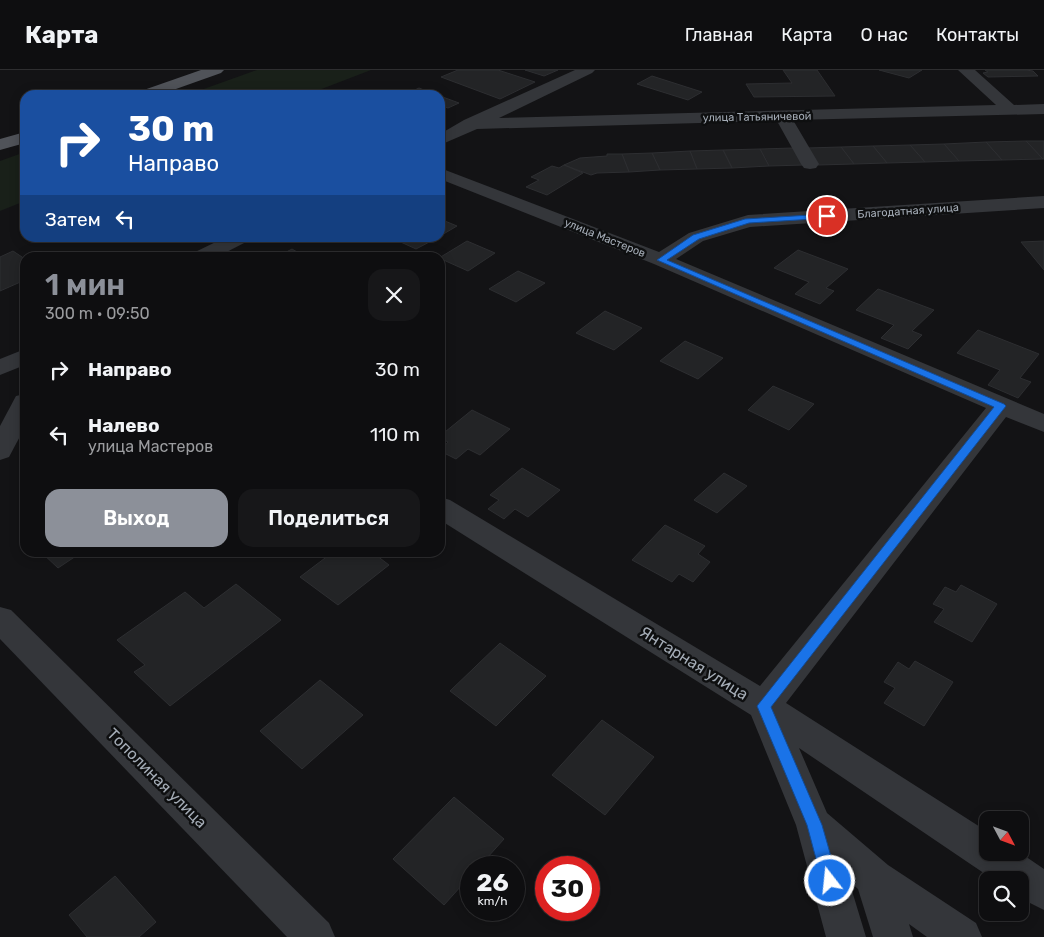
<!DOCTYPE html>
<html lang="ru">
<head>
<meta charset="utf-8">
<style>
	:root { --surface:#0e0e10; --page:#171719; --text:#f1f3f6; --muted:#9b9c9f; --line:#2e2e30; --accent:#8c9099 }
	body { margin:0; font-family:Rubik,sans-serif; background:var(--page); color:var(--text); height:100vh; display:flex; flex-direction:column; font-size:19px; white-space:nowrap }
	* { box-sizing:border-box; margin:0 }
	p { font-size:16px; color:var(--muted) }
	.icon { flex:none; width:28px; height:28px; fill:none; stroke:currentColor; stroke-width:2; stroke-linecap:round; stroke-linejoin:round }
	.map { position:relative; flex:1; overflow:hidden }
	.details { position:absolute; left:20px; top:182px; width:425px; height:305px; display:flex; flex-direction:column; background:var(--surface); border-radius:15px; box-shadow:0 2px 12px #0003,0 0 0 1px var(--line) }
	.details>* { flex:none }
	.hud { position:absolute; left:20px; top:20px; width:425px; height:152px; border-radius:15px; box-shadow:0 2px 12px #0003,0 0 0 1px var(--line); background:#1a4fa0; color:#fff; overflow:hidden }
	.needle { width:32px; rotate:131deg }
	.controls { position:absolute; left:979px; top:741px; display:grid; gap:10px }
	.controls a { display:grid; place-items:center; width:50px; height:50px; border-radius:10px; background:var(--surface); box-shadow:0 2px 12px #0003,0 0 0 1px var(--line); font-size:25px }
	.speed { position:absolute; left:460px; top:786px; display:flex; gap:10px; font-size:25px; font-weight:700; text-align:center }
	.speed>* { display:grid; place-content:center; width:65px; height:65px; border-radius:50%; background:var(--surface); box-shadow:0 2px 12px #0003,0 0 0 1px var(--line); line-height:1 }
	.speed small { font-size:12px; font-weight:400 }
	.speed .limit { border:8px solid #d22; background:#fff; color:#111 }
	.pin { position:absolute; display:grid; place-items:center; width:42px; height:42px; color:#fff; margin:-21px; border:2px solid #fff; border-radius:50%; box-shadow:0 1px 5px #0007 }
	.me { position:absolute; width:55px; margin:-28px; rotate:344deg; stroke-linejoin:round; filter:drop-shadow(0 0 4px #0008) }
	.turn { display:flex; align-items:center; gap:18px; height:105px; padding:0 25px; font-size:22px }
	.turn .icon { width:65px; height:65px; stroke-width:2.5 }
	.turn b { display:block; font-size:35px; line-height:42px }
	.then { display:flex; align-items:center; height:48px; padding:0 25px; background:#0003; gap:10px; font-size:19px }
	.round { display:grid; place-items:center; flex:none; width:52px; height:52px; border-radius:15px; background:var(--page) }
	.head { display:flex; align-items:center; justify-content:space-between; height:85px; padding:0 25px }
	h1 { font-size:30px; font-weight:600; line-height:38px; color:var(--accent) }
	.action { display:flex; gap:10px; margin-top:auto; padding:10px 25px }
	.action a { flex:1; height:58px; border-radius:15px; background:var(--accent); color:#fff; font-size:20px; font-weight:600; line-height:58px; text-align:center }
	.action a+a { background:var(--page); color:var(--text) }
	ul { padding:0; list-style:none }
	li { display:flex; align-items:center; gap:15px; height:65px; padding:0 25px }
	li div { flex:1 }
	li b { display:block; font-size:19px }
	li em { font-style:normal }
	header { display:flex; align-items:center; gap:30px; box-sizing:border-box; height:70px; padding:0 25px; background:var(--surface); border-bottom:1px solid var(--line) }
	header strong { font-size:24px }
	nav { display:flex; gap:28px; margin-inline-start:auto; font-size:18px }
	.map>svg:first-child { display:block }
	.green { fill:#192019 }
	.building { fill:#232426; stroke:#2d2e31 }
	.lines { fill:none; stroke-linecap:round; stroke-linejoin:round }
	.minor { fill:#34363a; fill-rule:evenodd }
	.major { fill:#505359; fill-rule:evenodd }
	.route { fill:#1a73e8; stroke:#114b97 }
	.labels { text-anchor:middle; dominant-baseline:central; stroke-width:5; stroke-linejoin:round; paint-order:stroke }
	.far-street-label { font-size:11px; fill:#a4acb6; stroke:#0e0f10 }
	.near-street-label { font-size:16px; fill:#a4acb6; stroke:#0e0f10 }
</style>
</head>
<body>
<header>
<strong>Карта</strong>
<nav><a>Главная</a><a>Карта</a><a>О нас</a><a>Контакты</a></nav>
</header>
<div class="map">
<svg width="1044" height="867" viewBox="0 0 1044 867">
	<rect width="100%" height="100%" fill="#131315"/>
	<g class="green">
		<path d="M 257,0 L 371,0 L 306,25 L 187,25 Z"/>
		<path d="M 25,82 L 25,131 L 0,141 L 0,91 Z"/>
	</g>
	<g class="building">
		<path d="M 458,0 L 498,0 L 535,12 L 500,29 L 441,7 Z"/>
		<path d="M 525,0 L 558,0 L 544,6 Z"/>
		<path d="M 783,0 L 817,0 L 835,26 L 754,27 L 746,14 L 792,13 Z"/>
		<path d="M 879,0 L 922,0 L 909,8 Z"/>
		<path d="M 985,0 L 1026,0 L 1033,1 L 1038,6 L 988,7 L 983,3 L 988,2 Z"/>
		<path d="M 652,6 L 702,22 L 688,30 L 637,14 Z"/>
		<path d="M 419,18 L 437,25 L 412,25 L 408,23 Z"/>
		<path d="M 440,26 L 459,33 L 448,38 L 440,35 Z"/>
		<path d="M 1026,71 L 1044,71 L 1044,89 L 1043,89 Z"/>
		<path d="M 1026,71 L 1043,89 L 1002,90 L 986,72 Z"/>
		<path d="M 986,72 L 1002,90 L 959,91 L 944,74 Z"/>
		<path d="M 944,74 L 959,91 L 925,92 L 910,75 Z"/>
		<path d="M 910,75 L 925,92 L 887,93 L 873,76 Z"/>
		<path d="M 873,76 L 887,93 L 854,94 L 841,77 Z"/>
		<path d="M 841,77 L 854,94 L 818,95 L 807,78 Z"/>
		<path d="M 793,78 L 804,95 L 769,96 L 760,79 Z"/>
		<path d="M 760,79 L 769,96 L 732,98 L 723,80 Z"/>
		<path d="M 723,80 L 732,98 L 697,99 L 690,81 Z"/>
		<path d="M 690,81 L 697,99 L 660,100 L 652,83 Z"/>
		<path d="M 652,83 L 660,100 L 629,102 L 622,84 Z"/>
		<path d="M 607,84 L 622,84 L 629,102 L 597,103 L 591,105 L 564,95 L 580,88 L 607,86 Z"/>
		<path d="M 564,95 L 583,103 L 547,125 L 526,117 L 539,110 L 531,107 L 552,96 L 559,98 Z"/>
		<path d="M 440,149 L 457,156 L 440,166 Z"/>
		<path d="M 392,168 L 437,168 L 416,179 Z"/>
		<path d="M 467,171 L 495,183 L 468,201 L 439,188 Z"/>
		<path d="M 1044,171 L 1044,200 L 1021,172 Z"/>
		<path d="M 292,179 L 304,186 L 300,188 L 275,188 Z"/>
		<path d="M 798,180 L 848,199 L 826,218 L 834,221 L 820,234 L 795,224 L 809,212 L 774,198 Z"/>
		<path d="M 13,181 L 25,189 L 25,210 L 0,221 L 0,187 Z"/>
		<path d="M 518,201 L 545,213 L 516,232 L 489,219 Z"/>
		<path d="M 878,219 L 934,240 L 912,261 L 922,265 L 908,279 L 881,268 L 894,255 L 856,240 Z"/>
		<path d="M 605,241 L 642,258 L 614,280 L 576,263 Z"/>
		<path d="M 978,260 L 1039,284 L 1020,308 L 1031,312 L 1018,328 L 988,315 L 1000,300 L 957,283 Z"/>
		<path d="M 685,271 L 723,288 L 698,309 L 660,291 Z"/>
		<path d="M 773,316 L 814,334 L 789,360 L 748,340 Z"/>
		<path d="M 472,340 L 510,359 L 480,385 L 468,379 L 456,389 L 440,381 L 448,372 L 440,368 L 440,366 Z"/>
		<path d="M 522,398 L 560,420 L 528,447 L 515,439 L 504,449 L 488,439 L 499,430 L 490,425 Z"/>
		<path d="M 724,403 L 747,416 L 717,443 L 694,430 Z"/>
		<path d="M 665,455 L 705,476 L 698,484 L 710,492 L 693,512 L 679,504 L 672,512 L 632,490 Z"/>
		<path d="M 41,482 L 82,482 L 58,498 Z"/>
		<path d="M 333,482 L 372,482 L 389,495 L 338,535 L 300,507 Z"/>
		<path d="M 236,514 L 281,550 L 170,636 L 134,602 L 145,595 L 117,570 L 185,522 L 204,538 Z"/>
		<path d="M 961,515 L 997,534 L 972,572 L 934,552 L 944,539 L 933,534 L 945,517 L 956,522 Z"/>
		<path d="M 500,573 L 546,606 L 496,656 L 450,621 Z"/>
		<path d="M 915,591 L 953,612 L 924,656 L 884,633 L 895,618 L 884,612 L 898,592 L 909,599 Z"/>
		<path d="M 320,610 L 363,645 L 302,699 L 260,661 Z"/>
		<path d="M 602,650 L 654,687 L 605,745 L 552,705 Z"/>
		<path d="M 454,727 L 504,769 L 478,798 L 471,798 L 471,805 L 444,835 L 393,789 Z"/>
		<path d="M 115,806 L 156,852 L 139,867 L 87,867 L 69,845 Z"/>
	</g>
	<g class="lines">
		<g class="minor">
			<path d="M 575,0 L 595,0 L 592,3 L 499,48 L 996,35 L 958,0 L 975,0 L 1014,35 L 1044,34 L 1044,44 L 793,50 L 819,94 L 816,98 L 810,99 L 804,98 L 801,94 L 777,51 L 477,59 L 440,75 L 440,64 L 464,50 Z"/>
			<path d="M 440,98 L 659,182 L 689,163 L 748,145 L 1044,126 L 1044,138 L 750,157 L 703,171 L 676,189 L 1044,344 L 1044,362 L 1006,347 L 786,633 L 988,762 L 988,782 L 1019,782 L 1044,799 L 1044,840 L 1020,828 L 1020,810 L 994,810 L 799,678 L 827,743 L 888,795 L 976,853 L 982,867 L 927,867 L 909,854 L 913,867 L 873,867 L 858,819 L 849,811 L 866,867 L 826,867 L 796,755 L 751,645 L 440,450 L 440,427 L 450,430 L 760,616 L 986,338 L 654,194 L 440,109 Z"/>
			<path d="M 224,168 L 249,168 L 246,172 L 215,188 L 188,188 L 191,184 Z"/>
			<path d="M 25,279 L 25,295 L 0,305 L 0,289 Z"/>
			<path d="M 25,324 L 25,357 L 9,387 L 0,390 L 0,356 L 16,326 Z"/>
			<path d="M 0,537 L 11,540 L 329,853 L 335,867 L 287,867 L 0,569 Z"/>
		</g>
		<g class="major">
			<path d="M 201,0 L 224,0 L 221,3 L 159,25 L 136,25 L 138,22 Z"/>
			<path d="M 25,62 L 25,73 L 0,80 L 0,69 Z"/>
		</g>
	</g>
	<path class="route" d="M 827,144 L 830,144 L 830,148 L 749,153 L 699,169 L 667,190 L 1004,334 L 1006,336 L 771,637 L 822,755 L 838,811 L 836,817 L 830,819 L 825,817 L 822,811 L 807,755 L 757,636 L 994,337 L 657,190 L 693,165 L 745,149 Z"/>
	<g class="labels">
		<g class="far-street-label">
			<text transform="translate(757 47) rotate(-1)">улица Татьяничевой</text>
			<text transform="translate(908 141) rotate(-4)">Благодатная улица</text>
			<text transform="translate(605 168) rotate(22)">улица Мастеров</text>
		</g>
		<g class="near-street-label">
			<text transform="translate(694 593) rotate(32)">Янтарная улица</text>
			<text transform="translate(157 708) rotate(45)">Тополиная улица</text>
		</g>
	</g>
</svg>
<div class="controls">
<a><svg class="needle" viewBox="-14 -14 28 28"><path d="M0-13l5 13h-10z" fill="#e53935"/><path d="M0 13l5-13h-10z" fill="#9b9c9f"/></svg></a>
<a><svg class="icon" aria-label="search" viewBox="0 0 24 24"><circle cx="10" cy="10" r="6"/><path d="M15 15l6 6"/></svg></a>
</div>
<div class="speed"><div>26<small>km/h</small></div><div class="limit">30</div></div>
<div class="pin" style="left:827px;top:146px;background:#d93025"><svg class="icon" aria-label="arrive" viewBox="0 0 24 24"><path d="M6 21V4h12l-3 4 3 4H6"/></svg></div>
<svg class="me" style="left:830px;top:811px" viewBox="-20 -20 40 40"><circle r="17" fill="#1a73e8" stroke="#fff" stroke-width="3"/><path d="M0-11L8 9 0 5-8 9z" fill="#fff"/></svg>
<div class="hud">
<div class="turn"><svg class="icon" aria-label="right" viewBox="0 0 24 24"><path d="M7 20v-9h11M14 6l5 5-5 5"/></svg><div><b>30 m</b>Направо</div></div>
<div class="then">Затем<svg class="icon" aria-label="left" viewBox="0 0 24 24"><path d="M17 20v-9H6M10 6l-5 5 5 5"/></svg></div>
</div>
<section class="details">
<div class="head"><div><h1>1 мин</h1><p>300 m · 09:50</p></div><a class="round"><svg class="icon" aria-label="close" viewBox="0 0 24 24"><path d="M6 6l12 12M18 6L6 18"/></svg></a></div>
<ul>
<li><svg class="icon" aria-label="right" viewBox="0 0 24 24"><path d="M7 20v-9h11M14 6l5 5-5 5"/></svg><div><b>Направо</b></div><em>30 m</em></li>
<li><svg class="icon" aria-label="left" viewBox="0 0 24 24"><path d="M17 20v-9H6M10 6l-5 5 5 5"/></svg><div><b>Налево</b><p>улица Мастеров</p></div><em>110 m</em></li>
</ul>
<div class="action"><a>Выход</a><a>Поделиться</a></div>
</section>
</div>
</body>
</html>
